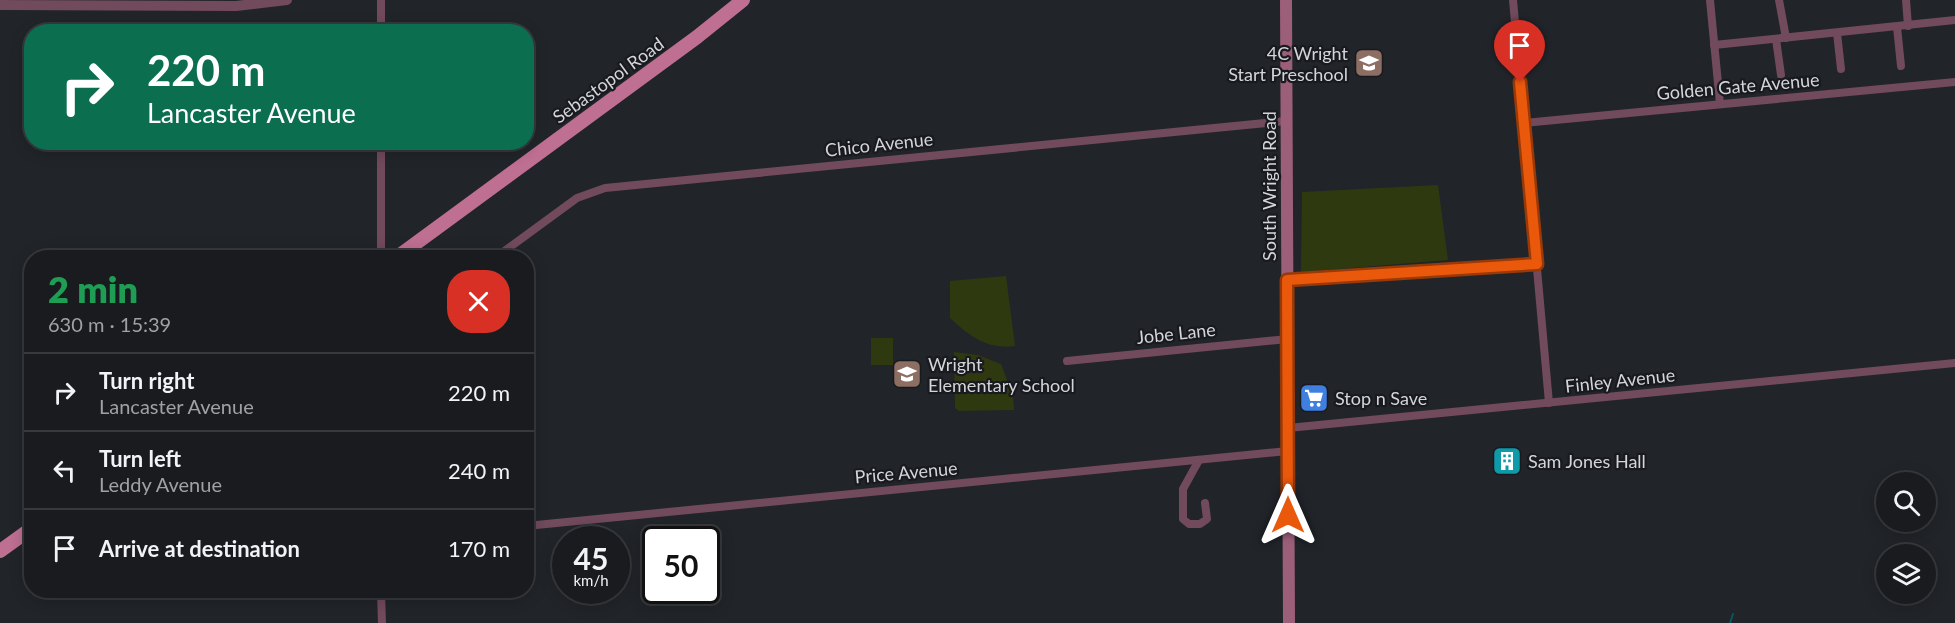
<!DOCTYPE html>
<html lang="en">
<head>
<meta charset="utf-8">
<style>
	:root { --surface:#191b1f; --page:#26282c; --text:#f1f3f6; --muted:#9fa1a4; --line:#37393d }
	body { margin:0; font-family:Lato,sans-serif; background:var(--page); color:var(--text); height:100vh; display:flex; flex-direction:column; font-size:22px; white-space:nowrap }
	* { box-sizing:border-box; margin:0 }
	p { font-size:20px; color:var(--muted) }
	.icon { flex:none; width:33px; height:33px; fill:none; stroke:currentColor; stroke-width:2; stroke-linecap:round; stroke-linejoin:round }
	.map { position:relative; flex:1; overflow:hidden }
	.details { position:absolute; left:24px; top:250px; width:510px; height:348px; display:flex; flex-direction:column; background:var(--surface); border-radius:24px; box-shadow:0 3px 15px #0003,0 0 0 2px var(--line) }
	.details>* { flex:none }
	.hud { position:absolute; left:24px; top:24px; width:510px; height:126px; border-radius:24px; box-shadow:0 3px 15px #0003,0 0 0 2px var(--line); background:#0b6e4f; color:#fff; overflow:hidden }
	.tools { position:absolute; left:1876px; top:472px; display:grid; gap:12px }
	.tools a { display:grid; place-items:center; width:60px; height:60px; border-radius:50%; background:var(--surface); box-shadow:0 3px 15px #0003,0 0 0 2px var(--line); font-size:30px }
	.speed { position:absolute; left:552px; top:526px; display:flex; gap:12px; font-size:30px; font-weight:700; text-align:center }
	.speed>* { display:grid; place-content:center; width:78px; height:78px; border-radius:50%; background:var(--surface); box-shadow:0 3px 15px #0003,0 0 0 2px var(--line); line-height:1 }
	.speed small { font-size:15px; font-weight:400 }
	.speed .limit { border:3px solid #111; border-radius:9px; background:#fff; color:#111 }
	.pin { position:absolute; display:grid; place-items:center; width:51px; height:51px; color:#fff; margin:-62px -26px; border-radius:50% 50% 50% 0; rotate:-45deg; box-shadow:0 0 6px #0007 }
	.pin .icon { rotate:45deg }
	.me { position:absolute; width:66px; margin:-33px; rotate:0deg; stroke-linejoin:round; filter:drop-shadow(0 0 4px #0008) }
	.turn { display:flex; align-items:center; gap:21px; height:126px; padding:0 24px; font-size:27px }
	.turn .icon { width:78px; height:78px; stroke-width:2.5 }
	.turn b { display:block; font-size:42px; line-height:51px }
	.round { display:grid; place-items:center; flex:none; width:63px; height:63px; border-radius:24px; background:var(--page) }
	.overview { display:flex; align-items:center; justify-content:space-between; height:102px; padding:0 24px }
	h1 { font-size:36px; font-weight:800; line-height:45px; color:#1e9e55 }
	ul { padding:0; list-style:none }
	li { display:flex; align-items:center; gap:18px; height:78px; padding:0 24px; border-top:2px solid var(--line) }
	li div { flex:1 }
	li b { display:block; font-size:22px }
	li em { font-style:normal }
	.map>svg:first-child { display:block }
	.green { fill:#2e3910 }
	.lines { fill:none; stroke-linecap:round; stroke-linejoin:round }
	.stream { stroke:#09565d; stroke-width:2 }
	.minor { stroke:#714a5b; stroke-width:8 }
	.tertiary { stroke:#714a5b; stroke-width:10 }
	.secondary { stroke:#9c5f7a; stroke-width:12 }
	.primary { stroke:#be6f92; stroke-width:14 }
	.route-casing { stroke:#983908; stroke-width:15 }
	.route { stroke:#ea580c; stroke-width:10 }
	.labels { text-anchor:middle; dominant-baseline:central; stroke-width:4.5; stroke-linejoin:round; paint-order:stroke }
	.poi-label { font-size:18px; fill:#d3d5d8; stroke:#181a1f; text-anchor:start }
	.street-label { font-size:18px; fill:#d3d5d8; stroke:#181a1f }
</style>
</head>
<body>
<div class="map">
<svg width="1955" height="623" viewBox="0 0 1955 623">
	<rect width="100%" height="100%" fill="#212429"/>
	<g class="green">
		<path d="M 1438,185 L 1448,260 L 1301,272 L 1302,192 Z"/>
		<path d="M 1006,276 L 1015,346 C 988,350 969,336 950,318 L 950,281 Z"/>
		<rect x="871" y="338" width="22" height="27"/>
		<path d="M 954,352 L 978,355 L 1001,364 L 1013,396 L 1014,410 L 959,411 L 955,408 Z"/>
	</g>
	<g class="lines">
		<path class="stream" d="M 1730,623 L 1733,614"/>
		<g class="minor">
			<path d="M 381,0 L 381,32"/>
			<path d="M 1513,0 L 1549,403"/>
			<path d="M 1710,0 L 1720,104"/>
			<path d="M 1779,0 L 1786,38"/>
			<path d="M 1906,0 L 1908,26"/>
			<path d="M 1897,27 L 1901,66"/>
			<path d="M 1837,33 L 1841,69"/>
			<path d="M 1776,39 L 1781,75"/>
			<path d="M 1714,45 L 1955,20"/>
			<path d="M 1523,123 L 1955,82"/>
			<path d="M 381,258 L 381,142"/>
			<path d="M 495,258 L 577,198 L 605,188 L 1286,121"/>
			<path d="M 1287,280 L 1537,264"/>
			<path d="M 1067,361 L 1288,339"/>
			<path d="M 1288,428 L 1955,363"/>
			<path d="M 1199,460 L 1183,489 L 1183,519 L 1189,524 L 1200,524 L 1207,519 L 1205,503"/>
			<path d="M 526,526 L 1288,451"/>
			<path d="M 381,591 L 382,623"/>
		</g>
		<path class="tertiary" d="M 0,5 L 236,6 L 287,0"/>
		<path class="secondary" d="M 1286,0 L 1289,623"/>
		<g class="primary">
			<path d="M 396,258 L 697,37 L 743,0"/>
			<path d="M 0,551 L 32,528"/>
		</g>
	</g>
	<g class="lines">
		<g class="route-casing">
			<path id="route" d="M 1288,515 L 1287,280 L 1537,264 L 1520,82"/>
		</g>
		<use href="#route" class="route"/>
	</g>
	<defs>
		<g id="school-square" transform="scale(1.5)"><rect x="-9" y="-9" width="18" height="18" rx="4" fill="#8d6e63" stroke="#181a1f"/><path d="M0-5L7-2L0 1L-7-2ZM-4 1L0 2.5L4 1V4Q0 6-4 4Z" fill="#fff"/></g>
		<g id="supermarket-square" transform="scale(1.5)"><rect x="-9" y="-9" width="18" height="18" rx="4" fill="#3f7fe0" stroke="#181a1f"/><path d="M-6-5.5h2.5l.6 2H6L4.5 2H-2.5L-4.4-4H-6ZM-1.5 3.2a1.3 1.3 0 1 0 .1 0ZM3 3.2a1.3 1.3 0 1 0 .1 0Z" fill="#fff"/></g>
		<g id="building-square" transform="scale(1.5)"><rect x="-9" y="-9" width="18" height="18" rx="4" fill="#0f9aa8" stroke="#181a1f"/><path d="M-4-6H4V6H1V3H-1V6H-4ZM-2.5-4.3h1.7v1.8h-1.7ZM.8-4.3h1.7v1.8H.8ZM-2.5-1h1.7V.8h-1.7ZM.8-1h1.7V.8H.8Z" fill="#fff"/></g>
	</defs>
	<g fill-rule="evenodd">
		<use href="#school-square" x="1369" y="63"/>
		<use href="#school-square" x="907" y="374"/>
		<use href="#supermarket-square" x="1314" y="398"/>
		<use href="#building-square" x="1507" y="461"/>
	</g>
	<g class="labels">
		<g class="poi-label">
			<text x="1348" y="53" text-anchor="end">4C Wright<tspan x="1348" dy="21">Start Preschool</tspan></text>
			<text x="928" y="364">Wright<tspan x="928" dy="21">Elementary School</tspan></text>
			<text x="1335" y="398">Stop n Save</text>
			<text x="1528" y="461">Sam Jones Hall</text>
		</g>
		<g class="street-label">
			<text transform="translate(608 80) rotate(-36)">Sebastopol Road</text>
			<text transform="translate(1738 86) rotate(-5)">Golden Gate Avenue</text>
			<text transform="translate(879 144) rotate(-6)">Chico Avenue</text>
			<text transform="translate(1269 186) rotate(-90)">South Wright Road</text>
			<text transform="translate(1176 333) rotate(-6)">Jobe Lane</text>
			<text transform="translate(1620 380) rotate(-6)">Finley Avenue</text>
			<text transform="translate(906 472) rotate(-5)">Price Avenue</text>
		</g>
	</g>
</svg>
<div class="tools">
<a><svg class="icon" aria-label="search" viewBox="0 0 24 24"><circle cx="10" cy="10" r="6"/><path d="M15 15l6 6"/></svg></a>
<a><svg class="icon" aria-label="layers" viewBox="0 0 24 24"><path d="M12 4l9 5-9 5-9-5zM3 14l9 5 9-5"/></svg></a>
</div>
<div class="speed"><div>45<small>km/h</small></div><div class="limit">50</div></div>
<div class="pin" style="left:1520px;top:82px;background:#d93025"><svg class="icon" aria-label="arrive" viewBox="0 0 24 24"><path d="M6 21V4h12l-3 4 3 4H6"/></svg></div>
<svg class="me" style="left:1288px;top:515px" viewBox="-20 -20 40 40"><path d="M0-17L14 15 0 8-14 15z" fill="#ea580c" stroke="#fff" stroke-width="4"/></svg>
<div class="hud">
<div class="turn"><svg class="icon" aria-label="right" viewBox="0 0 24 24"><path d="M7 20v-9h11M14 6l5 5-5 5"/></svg><div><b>220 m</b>Lancaster Avenue</div></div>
</div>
<section class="details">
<div class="overview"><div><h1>2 min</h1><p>630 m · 15:39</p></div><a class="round" style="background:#d93025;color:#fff"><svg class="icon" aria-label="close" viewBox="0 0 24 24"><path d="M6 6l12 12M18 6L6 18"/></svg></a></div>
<ul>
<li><svg class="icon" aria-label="right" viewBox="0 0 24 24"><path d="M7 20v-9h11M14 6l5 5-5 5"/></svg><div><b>Turn right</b><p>Lancaster Avenue</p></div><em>220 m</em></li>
<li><svg class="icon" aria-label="left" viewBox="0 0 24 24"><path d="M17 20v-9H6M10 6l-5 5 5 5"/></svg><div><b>Turn left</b><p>Leddy Avenue</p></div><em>240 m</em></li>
<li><svg class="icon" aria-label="arrive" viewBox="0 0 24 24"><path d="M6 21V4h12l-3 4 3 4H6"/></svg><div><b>Arrive at destination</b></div><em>170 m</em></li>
</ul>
</section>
</div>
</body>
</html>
